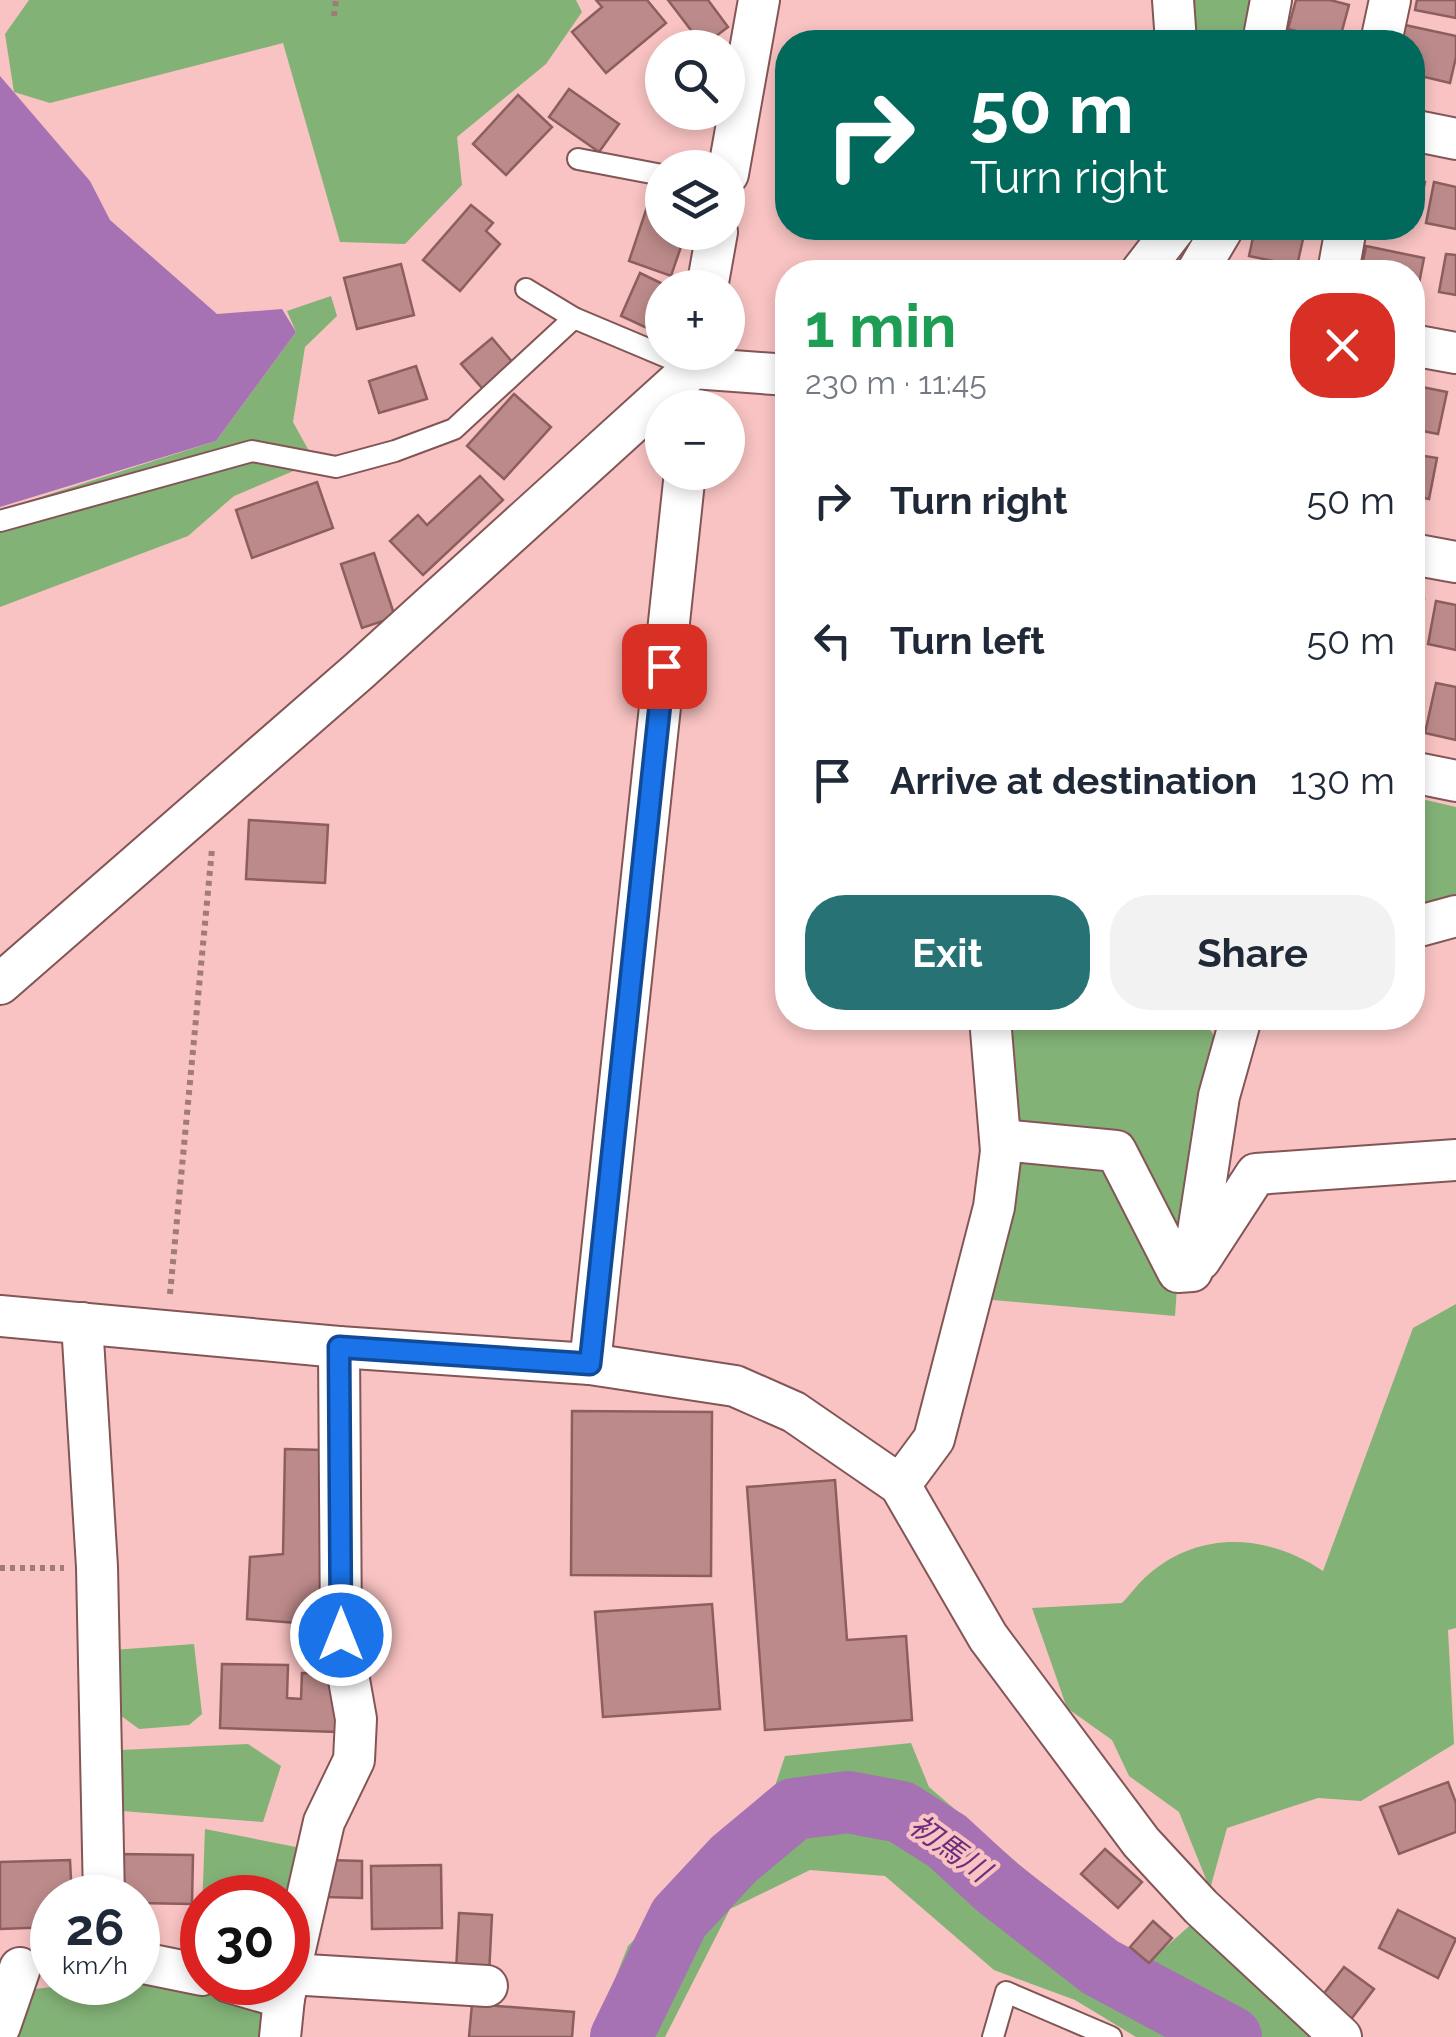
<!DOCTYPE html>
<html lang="en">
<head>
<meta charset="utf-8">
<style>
	:root { --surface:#fff; --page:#f2f2f3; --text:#1f2937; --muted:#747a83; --accent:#277275 }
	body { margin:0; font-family:Raleway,"Noto Sans JP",sans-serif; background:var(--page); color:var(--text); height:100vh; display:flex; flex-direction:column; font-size:38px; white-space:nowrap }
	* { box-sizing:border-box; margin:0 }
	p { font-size:32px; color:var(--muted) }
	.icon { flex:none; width:55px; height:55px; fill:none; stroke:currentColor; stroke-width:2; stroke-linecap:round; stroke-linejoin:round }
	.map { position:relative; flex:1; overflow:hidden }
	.details { position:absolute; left:775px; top:260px; width:650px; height:770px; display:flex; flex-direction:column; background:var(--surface); border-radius:40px; box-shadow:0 5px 15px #0003 }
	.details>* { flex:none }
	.hud { position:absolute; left:775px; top:30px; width:650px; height:210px; border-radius:40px; box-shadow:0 5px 15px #0003; background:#00695c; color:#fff; overflow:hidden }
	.buttons { position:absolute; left:645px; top:30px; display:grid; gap:20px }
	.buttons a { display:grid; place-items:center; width:100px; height:100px; border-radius:50%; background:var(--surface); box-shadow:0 5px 15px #0003; font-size:50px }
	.speed { position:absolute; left:30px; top:1875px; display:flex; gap:20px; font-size:50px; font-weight:700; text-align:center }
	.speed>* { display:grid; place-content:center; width:130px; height:130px; border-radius:50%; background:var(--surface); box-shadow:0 5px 15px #0003; line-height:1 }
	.speed small { font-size:25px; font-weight:400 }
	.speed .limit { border:15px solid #d22; background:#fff; color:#111 }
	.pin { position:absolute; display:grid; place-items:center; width:85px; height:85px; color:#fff; margin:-42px; border-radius:20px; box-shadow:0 5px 15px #0006 }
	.me { position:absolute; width:110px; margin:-55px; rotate:0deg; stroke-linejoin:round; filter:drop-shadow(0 0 8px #0008) }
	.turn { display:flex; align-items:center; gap:35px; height:210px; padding:0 30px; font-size:45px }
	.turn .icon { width:130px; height:130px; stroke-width:2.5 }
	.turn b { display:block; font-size:70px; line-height:85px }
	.round { display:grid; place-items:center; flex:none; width:105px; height:105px; border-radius:40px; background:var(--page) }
	.head { display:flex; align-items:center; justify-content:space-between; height:170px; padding:0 30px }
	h1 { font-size:60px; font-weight:700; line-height:75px; color:#1e9e55 }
	.cta { display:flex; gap:20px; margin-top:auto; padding:20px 30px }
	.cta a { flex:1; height:115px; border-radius:40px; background:var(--accent); color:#fff; font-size:40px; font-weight:700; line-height:115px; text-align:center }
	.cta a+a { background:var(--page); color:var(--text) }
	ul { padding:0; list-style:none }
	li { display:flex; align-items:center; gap:30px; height:140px; padding:0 30px }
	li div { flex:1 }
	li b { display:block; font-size:38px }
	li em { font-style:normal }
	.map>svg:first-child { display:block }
	.green { fill:#83b277 }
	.water { fill:#a672b3 }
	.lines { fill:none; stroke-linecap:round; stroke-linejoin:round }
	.river { stroke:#a672b3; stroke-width:62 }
	.building { fill:#bc8a8a; stroke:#8c5e5e; stroke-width:2.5 }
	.lane-casing { stroke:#835656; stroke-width:24 }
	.street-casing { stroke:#835656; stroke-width:44 }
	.path { stroke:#a17b7a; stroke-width:6; stroke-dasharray:5 5; stroke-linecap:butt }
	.lane { stroke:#fff; stroke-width:20 }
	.street { stroke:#fff; stroke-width:40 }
	.route-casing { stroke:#114b97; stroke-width:25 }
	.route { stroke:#1a73e8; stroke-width:18 }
	.labels { text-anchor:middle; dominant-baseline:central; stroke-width:8; stroke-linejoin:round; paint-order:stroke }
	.water-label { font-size:30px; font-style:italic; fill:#6e2e7e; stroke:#f8c3c2 }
</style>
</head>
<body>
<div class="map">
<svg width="1456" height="2037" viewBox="0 0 1456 2037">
	<rect width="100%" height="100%" fill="#f8c3c2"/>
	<g class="green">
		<path d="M 29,0 L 576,0 L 582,12 L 546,64 L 457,137 L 462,185 L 405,244 L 340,242 L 283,43 L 50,103 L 14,92 L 5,34 Z"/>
		<path d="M 1180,0 L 1277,0 L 1265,42 L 1182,42 Z"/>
		<path d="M 331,296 L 337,316 L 305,347 L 293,422 L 315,462 L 234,496 L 188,536 L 0,607 L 0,510 L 216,441 L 296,332 L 287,311 Z"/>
		<path d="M 1413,797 L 1456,807 L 1456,914 L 1413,923 Z"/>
		<path d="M 990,1018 L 1202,1018 L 1219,1043 L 1178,1272 L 1175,1316 L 971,1298 Z"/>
		<path d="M 1456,1304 L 1456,1628 L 1448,1630 L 1454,1744 L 1361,1801 L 1318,1798 L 1227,1828 L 1210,1889 L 1179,1812 L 1129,1776 L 1112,1740 L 1067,1708 L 1032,1608 L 1122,1603 C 1131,1594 1139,1582 1149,1574 C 1202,1529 1269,1535 1323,1571 L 1413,1328 Z"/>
		<path d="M 194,1644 L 202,1714 L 189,1725 L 139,1729 L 120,1715 L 113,1650 Z"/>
		<path d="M 911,1743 L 929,1787 L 1141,1969 L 1196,1920 L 1323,2037 L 1136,2037 L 1075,2000 L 994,1970 L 885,1876 L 810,1870 L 730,1909 L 665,2037 L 592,2037 L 628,1946 L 757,1813 L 775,1786 L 785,1756 Z"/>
		<path d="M 248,1744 L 281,1766 L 263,1822 L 122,1811 L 121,1750 Z"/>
		<path d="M 205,1829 L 301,1848 L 288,1898 L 202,1898 L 202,1966 L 200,1966 Z"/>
		<path d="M 150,1975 L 270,2010 L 268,2037 L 0,2037 L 0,1993 L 86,1983 L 138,1982 L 138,1976 Z"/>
	</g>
	<path class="water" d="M 0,76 L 90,181 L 110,220 L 217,314 L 282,309 L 296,332 L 216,441 L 0,507 Z"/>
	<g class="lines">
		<path class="river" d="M 621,2037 L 679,1918 L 734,1859 L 794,1809 L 848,1802 L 901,1812 L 947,1841 L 997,1887 L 1100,1967 L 1231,2037"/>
	</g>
	<g class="building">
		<path d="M 596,0 L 647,0 L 666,23 L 606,73 L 572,32 L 602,7 Z"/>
		<path d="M 668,0 L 708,0 L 728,27 L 703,46 Z"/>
		<path d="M 1296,0 L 1330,0 L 1349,5 L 1339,42 L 1288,29 Z"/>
		<path d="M 1417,0 L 1456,0 L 1456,18 L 1415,10 Z"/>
		<path d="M 1405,25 L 1456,36 L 1456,57 L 1450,83 L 1412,74 L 1412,42 L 1401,42 Z"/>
		<path d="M 569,89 L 619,124 L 599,152 L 549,117 Z"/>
		<path d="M 518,95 L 552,127 L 506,175 L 473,144 Z"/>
		<path d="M 1412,179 L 1425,182 L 1416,223 L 1412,223 Z"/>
		<path d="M 1434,182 L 1456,187 L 1456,229 L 1426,223 Z"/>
		<path d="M 471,205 L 493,223 L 486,231 L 500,244 L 460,291 L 423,260 Z"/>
		<path d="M 647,207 L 662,212 L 662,232 L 686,232 L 671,276 L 629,261 Z"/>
		<path d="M 1255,228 L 1305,230 L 1297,266 L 1249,256 Z"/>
		<path d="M 1366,246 L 1424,258 L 1412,319 L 1412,272 L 1361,272 Z"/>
		<path d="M 1446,254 L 1456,255 L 1456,295 L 1439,292 Z"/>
		<path d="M 401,264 L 414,315 L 357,329 L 344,278 Z"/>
		<path d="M 640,273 L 671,288 L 662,288 L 660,334 L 621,316 Z"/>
		<path d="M 492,338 L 519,370 L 488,395 L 461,364 Z"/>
		<path d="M 416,366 L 427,399 L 379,413 L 369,381 Z"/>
		<path d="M 1412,385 L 1447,392 L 1438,434 L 1412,429 Z"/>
		<path d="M 514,394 L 551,427 L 504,479 L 467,446 Z"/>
		<path d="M 1412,454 L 1437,458 L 1429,499 L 1412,496 Z"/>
		<path d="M 480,476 L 503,500 L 423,575 L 390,541 L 418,515 L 427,525 Z"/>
		<path d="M 317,482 L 333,528 L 252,558 L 236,510 Z"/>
		<path d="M 374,553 L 395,617 L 362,628 L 341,564 Z"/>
		<path d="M 1412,596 L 1424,599 L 1416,633 L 1412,632 Z"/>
		<path d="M 1436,601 L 1456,605 L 1456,650 L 1428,644 Z"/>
		<path d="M 1436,683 L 1456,687 L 1456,740 L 1425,733 Z"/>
		<path d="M 249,820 L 328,825 L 325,883 L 246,879 Z"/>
		<path d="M 572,1411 L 712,1412 L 711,1576 L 571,1575 Z"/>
		<path d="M 285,1449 L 323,1450 L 320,1625 L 247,1619 L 250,1557 L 283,1554 Z"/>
		<path d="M 835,1480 L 847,1640 L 906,1636 L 912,1720 L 765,1730 L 747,1487 Z"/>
		<path d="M 712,1604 L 720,1709 L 603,1717 L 595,1612 Z"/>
		<path d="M 222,1664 L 288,1665 L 287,1698 L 301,1699 L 302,1673 L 338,1674 L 337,1732 L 220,1728 Z"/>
		<path d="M 1448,1782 L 1456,1803 L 1456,1832 L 1399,1854 L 1380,1807 Z"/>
		<path d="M 1105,1849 L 1142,1882 L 1118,1908 L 1081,1874 Z"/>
		<path d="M 119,1854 L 193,1855 L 192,1904 L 138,1903 L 138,1898 L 119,1898 Z"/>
		<path d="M 70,1860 L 72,1898 L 52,1898 L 52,1927 L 0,1929 L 0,1862 Z"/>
		<path d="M 327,1860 L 362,1861 L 362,1898 L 325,1897 Z"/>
		<path d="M 441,1865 L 442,1928 L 372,1929 L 371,1866 Z"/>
		<path d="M 1398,1910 L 1456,1939 L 1438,1978 L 1379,1948 Z"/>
		<path d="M 459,1913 L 492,1915 L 489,1975 L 456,1972 Z"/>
		<path d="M 1153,1921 L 1172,1938 L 1149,1963 L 1130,1947 Z"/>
		<path d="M 1344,1967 L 1374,1989 L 1349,2022 L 1319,2000 Z"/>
		<path d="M 472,2004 L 574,2012 L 572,2037 L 469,2037 Z"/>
	</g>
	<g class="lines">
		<g class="lane-casing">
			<g id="lane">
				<path d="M 578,159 L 662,175"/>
				<path d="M 526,289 L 574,318 L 693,368"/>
				<path d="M 0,521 L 252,451 L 336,467 L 395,451 L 454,429 L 574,318"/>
				<path d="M 993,2037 L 1006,1992 L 1111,2037"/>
			</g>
		</g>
		<g class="street-casing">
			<g id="street">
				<path d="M 1173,0 L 1176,42"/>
				<path d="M 1263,42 L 1271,0"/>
				<path d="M 1381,42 L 1390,0"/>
				<path d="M 1412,130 L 1456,139"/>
				<path d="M 728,174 L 759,0"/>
				<path d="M 1141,272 L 1175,228"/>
				<path d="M 1197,272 L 1223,228"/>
				<path d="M 1338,272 L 1346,228"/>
				<path d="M 707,288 L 717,232"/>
				<path d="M 1412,345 L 1456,353"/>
				<path d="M 1412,554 L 1456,562"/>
				<path d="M 1412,772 L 1456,781"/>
				<path d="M 1412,928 L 1456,916"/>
				<path d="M 0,984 L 359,671 L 693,368 L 788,375"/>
				<path d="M 1001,1140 L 1116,1151 L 1178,1272 L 1192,1271 L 1219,1096 L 1241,1018"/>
				<path d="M 1200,1260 L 1256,1174 L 1456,1160"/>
				<path d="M 0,1316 L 339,1347 L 590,1364 L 735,1386 L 794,1412 L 900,1485 L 988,1637 L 1141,1842 L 1201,1907 L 1341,2037"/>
				<path d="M 82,1323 L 97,1567 L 104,1898"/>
				<path d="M 590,1364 L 685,472"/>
				<path d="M 900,1485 L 934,1439 L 994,1207 L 1001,1151 L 990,1018"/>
				<path d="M 138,1962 L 202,1975"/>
				<path d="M 290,1974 L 487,1986"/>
				<path d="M 229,1982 L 284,1998 L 324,1822 L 354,1760 L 356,1719 L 341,1635 L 339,1347"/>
				<path d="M 0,2026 L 20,1968"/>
				<path d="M 280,2037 L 284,1998"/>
			</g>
		</g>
		<g class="path">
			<path d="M 334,16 L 336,0"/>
			<path d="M 170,1294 L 212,849"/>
			<path d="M 0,1568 L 64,1568"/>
		</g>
		<use href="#lane" class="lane"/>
		<use href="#street" class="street"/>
	</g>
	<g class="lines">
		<g class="route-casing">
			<path id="route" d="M 341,1635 L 339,1347 L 590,1364 L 664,666"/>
		</g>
		<use href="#route" class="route"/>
	</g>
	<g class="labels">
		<g class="water-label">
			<text transform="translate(950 1848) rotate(36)">初馬川</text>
		</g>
	</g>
</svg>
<div class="buttons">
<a><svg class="icon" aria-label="search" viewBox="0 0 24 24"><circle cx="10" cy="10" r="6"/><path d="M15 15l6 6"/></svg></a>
<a><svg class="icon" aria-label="layers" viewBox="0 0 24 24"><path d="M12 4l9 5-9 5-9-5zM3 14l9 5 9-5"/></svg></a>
<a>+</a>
<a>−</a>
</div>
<div class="speed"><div>26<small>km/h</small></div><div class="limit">30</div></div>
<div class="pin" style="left:664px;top:666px;background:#d93025"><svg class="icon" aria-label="arrive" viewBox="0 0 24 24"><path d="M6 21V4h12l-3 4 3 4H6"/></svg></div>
<svg class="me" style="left:341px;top:1635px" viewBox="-20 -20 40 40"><circle r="17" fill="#1a73e8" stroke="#fff" stroke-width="3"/><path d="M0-11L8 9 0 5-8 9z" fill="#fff"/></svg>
<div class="hud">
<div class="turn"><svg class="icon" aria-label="right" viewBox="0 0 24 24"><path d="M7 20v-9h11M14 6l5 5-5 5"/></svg><div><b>50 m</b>Turn right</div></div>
</div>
<section class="details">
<div class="head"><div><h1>1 min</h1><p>230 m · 11:45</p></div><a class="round" style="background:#d93025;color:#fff"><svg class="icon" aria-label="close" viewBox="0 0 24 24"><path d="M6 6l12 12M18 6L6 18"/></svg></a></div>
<ul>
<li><svg class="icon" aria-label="right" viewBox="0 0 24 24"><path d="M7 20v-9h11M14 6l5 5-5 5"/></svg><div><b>Turn right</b></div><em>50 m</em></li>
<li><svg class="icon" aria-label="left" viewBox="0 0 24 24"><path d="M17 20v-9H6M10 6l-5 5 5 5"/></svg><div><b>Turn left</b></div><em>50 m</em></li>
<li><svg class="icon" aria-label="arrive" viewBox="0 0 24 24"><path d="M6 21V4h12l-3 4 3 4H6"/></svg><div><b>Arrive at destination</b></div><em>130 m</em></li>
</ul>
<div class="cta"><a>Exit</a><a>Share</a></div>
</section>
</div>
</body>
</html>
